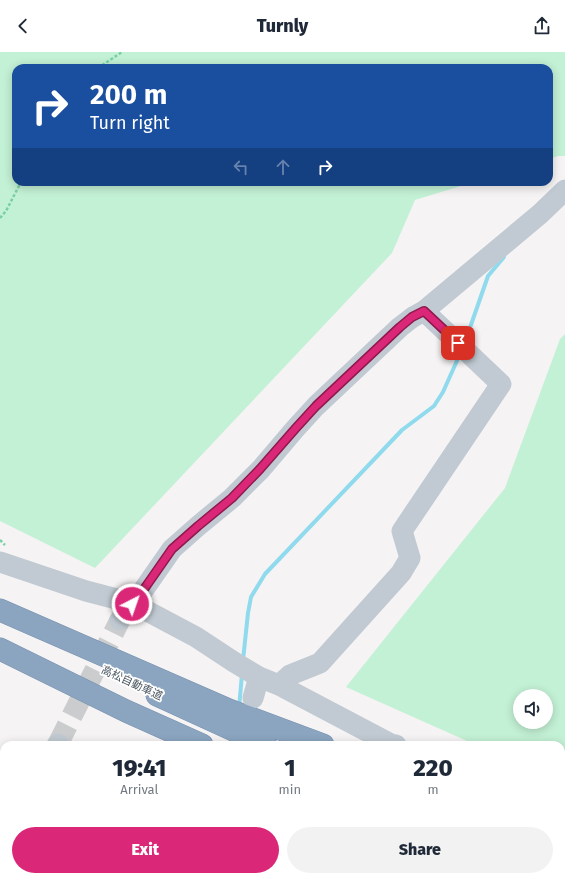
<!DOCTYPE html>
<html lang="en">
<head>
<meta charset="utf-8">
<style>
	:root { --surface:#fff; --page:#f2f2f3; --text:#1f2937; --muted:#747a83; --accent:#db2777 }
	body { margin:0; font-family:"Fira Sans","Noto Sans JP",sans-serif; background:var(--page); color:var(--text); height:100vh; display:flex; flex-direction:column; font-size:15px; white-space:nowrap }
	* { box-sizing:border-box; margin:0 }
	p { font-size:13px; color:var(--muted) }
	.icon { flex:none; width:22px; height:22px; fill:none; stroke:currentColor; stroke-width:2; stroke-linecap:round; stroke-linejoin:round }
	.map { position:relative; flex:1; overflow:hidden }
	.side { position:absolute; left:0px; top:689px; width:565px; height:140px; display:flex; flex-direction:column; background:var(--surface); border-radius:12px 12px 0 0; box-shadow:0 2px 10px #0003 }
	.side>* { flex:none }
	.guide { position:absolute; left:12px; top:12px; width:541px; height:122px; border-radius:12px; box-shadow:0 2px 10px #0003; background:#1a4fa0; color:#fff; overflow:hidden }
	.controls { position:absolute; left:513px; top:637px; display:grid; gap:8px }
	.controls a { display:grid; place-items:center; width:40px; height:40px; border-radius:50%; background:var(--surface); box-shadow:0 2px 10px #0003; font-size:20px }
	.pin { position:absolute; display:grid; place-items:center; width:34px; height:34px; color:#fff; margin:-17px; border-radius:8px; box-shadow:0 2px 6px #0006 }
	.me { position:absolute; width:44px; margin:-22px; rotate:41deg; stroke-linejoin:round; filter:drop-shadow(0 0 3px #0008) }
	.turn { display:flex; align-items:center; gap:14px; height:84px; padding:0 12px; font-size:18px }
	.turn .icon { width:52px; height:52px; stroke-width:2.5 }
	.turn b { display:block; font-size:28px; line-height:34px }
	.lanes { display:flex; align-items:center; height:38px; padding:0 12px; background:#0003; justify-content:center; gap:20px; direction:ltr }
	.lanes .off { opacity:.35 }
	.eta { display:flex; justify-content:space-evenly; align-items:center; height:68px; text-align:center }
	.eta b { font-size:24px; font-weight:800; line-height:28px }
	.cta { display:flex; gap:8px; margin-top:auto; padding:8px 12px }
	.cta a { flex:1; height:46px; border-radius:24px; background:var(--accent); color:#fff; font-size:16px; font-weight:800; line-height:46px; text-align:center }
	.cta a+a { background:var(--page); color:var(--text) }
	header { display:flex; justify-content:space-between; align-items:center; height:52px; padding:0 12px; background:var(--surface); font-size:18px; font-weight:800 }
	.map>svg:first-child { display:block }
	.green { fill:#c3f1d5; fill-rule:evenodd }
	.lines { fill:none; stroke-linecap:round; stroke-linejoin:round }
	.stream { stroke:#90daee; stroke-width:4 }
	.minor-tunnel { stroke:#caccce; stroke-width:21; stroke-dasharray:21 10; stroke-linecap:butt }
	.highway-casing { stroke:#7690ad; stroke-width:23 }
	.path { stroke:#7ad0a6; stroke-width:2.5; stroke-dasharray:3 2; stroke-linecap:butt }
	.minor { stroke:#c1cad2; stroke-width:21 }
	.highway { stroke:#8ba5c1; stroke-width:22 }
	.route-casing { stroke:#8e194d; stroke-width:10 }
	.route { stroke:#db2777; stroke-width:7 }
	.labels { text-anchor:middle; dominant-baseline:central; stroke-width:3.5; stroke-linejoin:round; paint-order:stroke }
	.street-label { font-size:11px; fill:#4a5661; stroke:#fff }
</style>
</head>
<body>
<header><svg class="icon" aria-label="back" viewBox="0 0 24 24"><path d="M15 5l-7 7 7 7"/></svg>Turnly<svg class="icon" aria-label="share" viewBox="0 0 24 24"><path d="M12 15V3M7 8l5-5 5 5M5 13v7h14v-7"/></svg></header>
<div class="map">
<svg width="565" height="829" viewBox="0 0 565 829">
	<rect width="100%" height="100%" fill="#f5f3f3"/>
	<g class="green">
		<path d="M 0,0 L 565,0 L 565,104 L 558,104 L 549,107 L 549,16 L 16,16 L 16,130 L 474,130 L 415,148 L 392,201 L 95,516 L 0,469 Z"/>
		<path d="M 565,282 L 565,701 L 561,701 L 561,693 L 476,693 L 346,635 L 505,436 L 560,287 ZM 520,644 L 546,644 L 546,670 L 520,670 Z"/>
	</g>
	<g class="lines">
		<g class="stream">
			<path d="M 465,290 L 488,224 L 504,205"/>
			<path d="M 243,608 L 248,561 L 251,545 L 265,522 L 402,378 L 434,354 L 443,340 L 460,302"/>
			<path d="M 239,656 L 242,622"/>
			<path d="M 224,829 L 225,825"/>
		</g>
		<path class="minor-tunnel" d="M 58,692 L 120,568"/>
		<g class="highway-casing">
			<g id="highway">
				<path d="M 0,558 L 229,658 L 323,693"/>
				<path d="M 0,597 L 126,659 L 202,693"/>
				<path d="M 157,643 L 266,693"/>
				<path d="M 561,742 L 565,742"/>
				<path d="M 561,770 L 565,771"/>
				<path d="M 561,811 L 565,813"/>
				<path d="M 303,825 L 304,829"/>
				<path d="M 512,825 L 523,829"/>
				<path d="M 382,829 L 384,825"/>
			</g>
		</g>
		<g class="path">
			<path d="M 98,16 L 122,0"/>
			<path d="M 0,166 L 6,159 L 21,130"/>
			<path d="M 0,488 L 5,493"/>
		</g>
		<g class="minor">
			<path d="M 424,259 L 540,162 L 565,138"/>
			<path d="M 0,510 L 86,539 L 132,551 L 196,585 L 234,610 L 259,625 L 279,633 L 391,692 L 396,693"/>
			<path d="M 120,568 L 132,551 L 142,540 L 172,497 L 198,474 L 232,446 L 261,417 L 295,377 L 316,354 L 400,275 L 413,265 L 424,259 L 501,332 L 402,479 L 410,506 L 401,521 L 320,611 L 290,623 L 279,633"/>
			<path d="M 253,646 L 259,625"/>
			<path d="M 57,693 L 58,692"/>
			<path d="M 0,715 L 4,714"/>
			<path d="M 561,716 L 565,716"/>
			<path d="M 252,825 L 253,829"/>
		</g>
		<use href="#highway" class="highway"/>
	</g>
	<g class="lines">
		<g class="route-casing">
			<path id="route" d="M 132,552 L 142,540 L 172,497 L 198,474 L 232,446 L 260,417 L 295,377 L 316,354 L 400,275 L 412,265 L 424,259 L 458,291"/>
		</g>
		<use href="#route" class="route"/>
	</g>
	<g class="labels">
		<g class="street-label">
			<text transform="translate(132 631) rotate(25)">高松自動車道</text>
		</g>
	</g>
</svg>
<div class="controls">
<a><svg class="icon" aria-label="sound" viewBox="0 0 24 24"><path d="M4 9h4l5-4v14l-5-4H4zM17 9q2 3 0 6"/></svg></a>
</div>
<div class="pin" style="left:458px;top:291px;background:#d93025"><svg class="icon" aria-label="arrive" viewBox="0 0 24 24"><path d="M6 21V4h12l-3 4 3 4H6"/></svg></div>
<svg class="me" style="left:132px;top:552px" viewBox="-20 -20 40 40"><circle r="17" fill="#db2777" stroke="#fff" stroke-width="3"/><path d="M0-11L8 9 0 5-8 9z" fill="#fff"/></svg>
<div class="guide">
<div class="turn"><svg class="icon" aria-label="right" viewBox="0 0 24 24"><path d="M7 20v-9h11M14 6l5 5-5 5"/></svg><div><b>200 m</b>Turn right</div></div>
<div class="lanes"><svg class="icon off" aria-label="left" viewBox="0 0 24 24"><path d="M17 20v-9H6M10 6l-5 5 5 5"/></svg><svg class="icon off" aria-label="ahead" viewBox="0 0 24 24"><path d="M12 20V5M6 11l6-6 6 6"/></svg><svg class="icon" aria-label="right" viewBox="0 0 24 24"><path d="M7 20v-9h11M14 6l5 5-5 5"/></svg></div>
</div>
<section class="side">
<div class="eta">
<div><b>19:41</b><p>Arrival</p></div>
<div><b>1</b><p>min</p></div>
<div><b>220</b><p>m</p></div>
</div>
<div class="cta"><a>Exit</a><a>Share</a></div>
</section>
</div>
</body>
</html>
